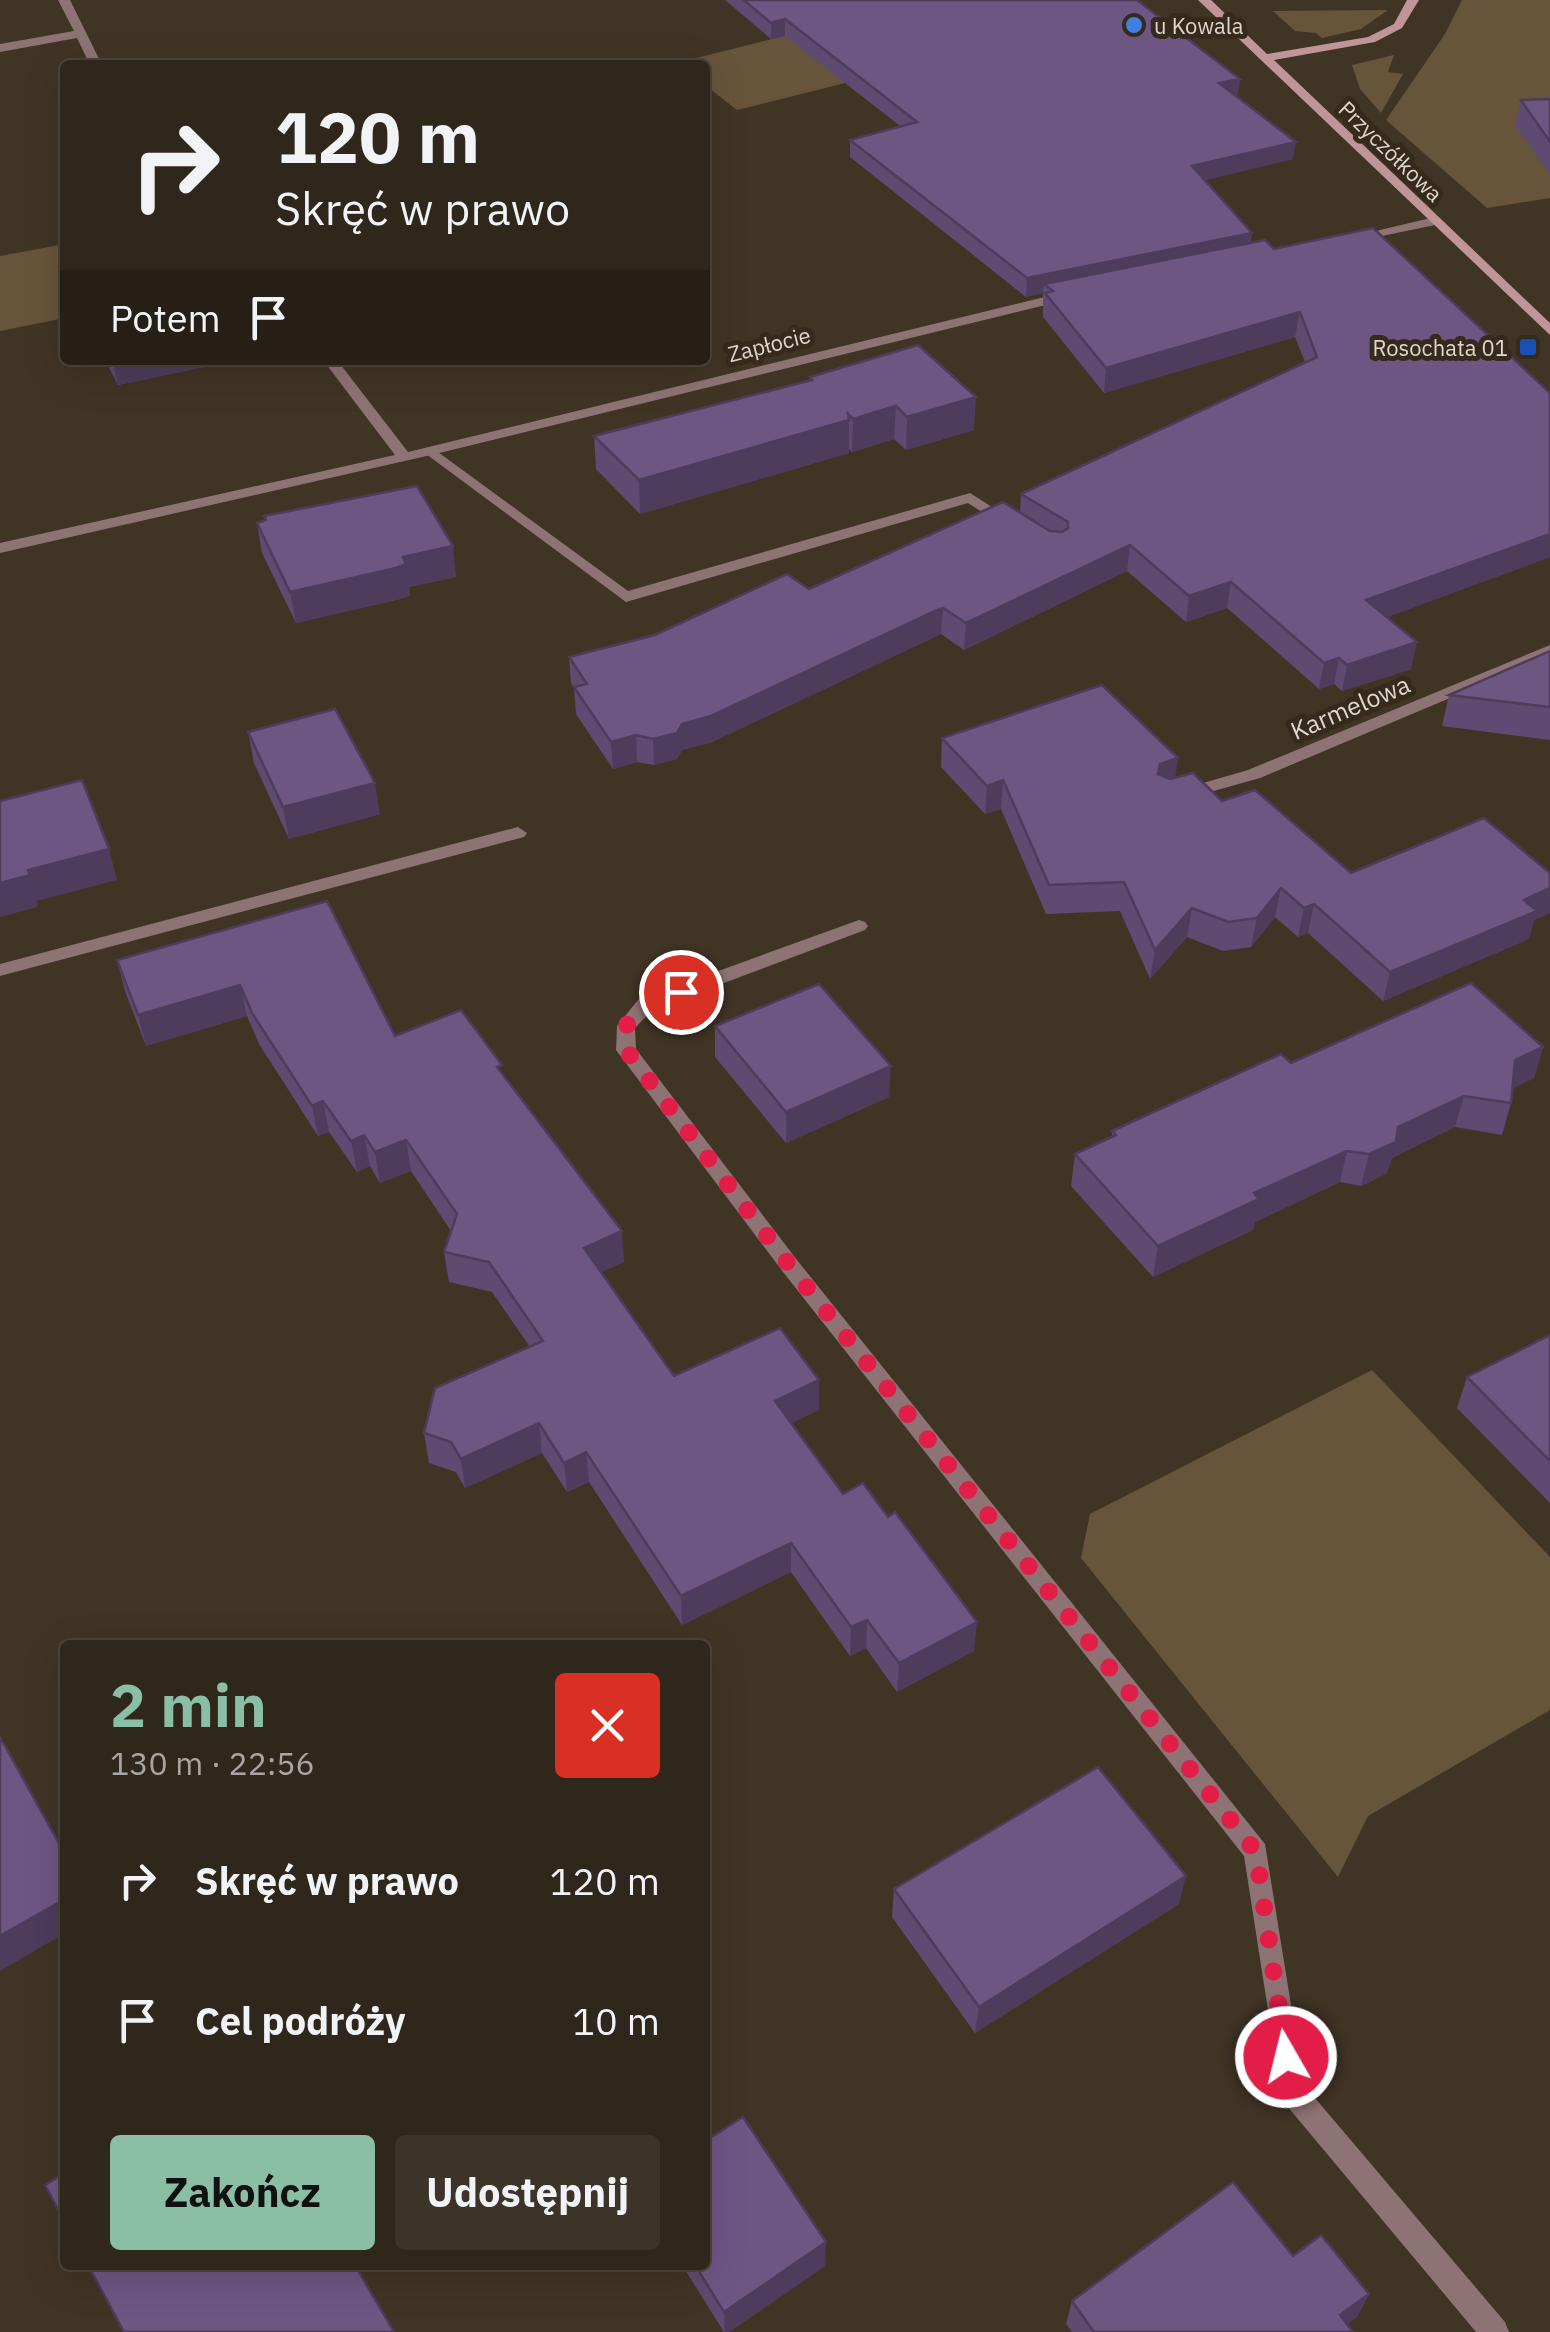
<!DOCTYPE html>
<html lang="pl">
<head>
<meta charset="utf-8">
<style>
	:root { --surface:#30271c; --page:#3c3329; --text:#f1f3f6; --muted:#a8a5a3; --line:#4b443b; --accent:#8abfa5 }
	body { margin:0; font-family:"IBM Plex Sans",sans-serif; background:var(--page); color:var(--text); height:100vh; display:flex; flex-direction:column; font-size:38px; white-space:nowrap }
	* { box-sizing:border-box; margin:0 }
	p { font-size:32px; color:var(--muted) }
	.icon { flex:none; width:55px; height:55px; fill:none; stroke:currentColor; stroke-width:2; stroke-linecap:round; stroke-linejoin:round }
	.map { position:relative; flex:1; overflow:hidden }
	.details { position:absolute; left:60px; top:1640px; width:650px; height:630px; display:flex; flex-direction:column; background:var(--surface); border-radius:10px; box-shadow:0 10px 40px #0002,0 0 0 2px var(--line) }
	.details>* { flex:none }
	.banner { position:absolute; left:60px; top:60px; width:650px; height:305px; border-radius:10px; box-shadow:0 10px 40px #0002,0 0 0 2px var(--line); background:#30271c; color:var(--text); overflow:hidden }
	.pin { position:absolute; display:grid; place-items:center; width:85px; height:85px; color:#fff; margin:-42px; border:5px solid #fff; border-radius:50%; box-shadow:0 2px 10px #0007 }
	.me { position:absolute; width:110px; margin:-55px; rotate:352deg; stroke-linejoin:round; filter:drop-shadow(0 0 8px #0008) }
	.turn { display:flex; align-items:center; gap:35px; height:210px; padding:0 50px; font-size:45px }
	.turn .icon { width:130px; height:130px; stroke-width:2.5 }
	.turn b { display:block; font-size:70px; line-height:85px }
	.then { display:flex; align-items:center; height:95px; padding:0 50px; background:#0003; gap:20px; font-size:38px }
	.round { display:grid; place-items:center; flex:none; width:105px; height:105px; border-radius:10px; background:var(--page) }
	.overview { display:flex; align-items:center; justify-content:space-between; height:170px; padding:0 50px }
	h1 { font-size:60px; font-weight:700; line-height:75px; color:var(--accent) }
	.primary-button { display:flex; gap:20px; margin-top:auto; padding:20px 50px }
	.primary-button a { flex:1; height:115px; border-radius:10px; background:var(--accent); color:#111; font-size:40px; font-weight:700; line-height:115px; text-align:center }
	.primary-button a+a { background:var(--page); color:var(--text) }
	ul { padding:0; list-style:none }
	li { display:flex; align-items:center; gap:30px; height:140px; padding:0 50px }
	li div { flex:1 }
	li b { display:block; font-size:38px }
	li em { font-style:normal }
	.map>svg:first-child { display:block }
	.green { fill:#67553b }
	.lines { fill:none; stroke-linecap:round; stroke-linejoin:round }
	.lane { fill:#8e7374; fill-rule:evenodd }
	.street { fill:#8e7374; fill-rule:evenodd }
	.secondary { fill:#bf9597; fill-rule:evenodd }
	.wall { fill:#5f4a71 }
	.shaded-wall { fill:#4d3c5c }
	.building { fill:#6e5683; stroke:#4d3c5c; stroke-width:2.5 }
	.route { stroke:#e11d48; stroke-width:18; stroke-dasharray:0 32.4 }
	.shop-dot { fill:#3f7fe0; stroke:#352a1b; stroke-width:4 }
	.transit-dot { fill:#1a4fb4; stroke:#352a1b; stroke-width:4 }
	.labels { text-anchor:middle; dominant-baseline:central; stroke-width:10; stroke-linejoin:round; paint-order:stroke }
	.far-poi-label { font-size:22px; fill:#dfd8ce; stroke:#352a1b; text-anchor:start }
	.far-street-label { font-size:22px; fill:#dfd8ce; stroke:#352a1b }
	.street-label { font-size:25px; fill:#dfd8ce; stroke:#352a1b }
</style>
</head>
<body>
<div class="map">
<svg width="1550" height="2332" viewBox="0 0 1550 2332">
	<rect width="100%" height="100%" fill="#403425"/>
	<g class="green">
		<path d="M 1462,0 L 1550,0 L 1550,198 L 1487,208 L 1386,120 L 1445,34 Z"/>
		<path d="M 1388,10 L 1361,29 L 1322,38 L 1316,33 L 1295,31 L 1273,11 Z"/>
		<path d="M 800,32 L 897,70 L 737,110 L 705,85 L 705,65 L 677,63 Z"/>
		<path d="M 1394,55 L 1388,72 L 1403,74 L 1381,113 L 1360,89 L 1352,65 Z"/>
		<path d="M 65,244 L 65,318 L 0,331 L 0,256 Z"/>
		<path d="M 1372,1370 L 1550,1557 L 1550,1710 L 1368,1816 L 1338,1877 L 1081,1558 L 1090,1514 Z"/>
	</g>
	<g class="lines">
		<path class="lane" d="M 431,447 L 628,591 L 970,493 L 1017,523 L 1014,526 L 1004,526 L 968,503 L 626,602 L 426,454 L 426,448 Z"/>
		<g class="street">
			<path d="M 58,0 L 70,0 L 102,65 L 90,65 L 77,38 L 0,52 L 0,44 L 74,31 Z"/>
			<path d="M 1435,217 L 1440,218 L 1440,224 L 1353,242 L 1346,238 Z"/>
			<path d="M 1065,292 L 1072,296 L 1070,299 L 431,455 L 0,553 L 0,543 L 395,455 L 323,360 L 337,360 L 408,452 Z"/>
			<path d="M 1550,645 L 1550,656 L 1260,778 L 1185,799 L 1176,794 L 1179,790 L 1248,770 Z"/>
			<path d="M 518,827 L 527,833 L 524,837 L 0,976 L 0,964 Z"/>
			<path d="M 859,920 L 865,922 L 868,926 L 865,930 L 652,1010 L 635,1028 L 636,1049 L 797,1260 L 1265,1844 L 1304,2085 L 1505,2322 L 1509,2332 L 1476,2332 L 1282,2100 L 1244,1856 L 783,1272 L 616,1050 L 617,1026 L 638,1000 Z"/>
		</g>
		<path class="secondary" d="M 1198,0 L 1211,0 L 1267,54 L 1368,37 L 1394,24 L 1407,0 L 1419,0 L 1402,28 L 1375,42 L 1274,60 L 1550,323 L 1550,335 Z"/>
	</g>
	<g class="wall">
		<path d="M 725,0 L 1137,0 L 1238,96 L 1293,159 L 1205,180 L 1251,243 L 1274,249 L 1550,393 L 1550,557 L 1387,617 L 1411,669 L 1342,691 L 1334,684 L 1319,689 L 1227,608 L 1186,622 L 1127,571 L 964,650 L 941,634 L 712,742 L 682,750 L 677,759 L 654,765 L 637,762 L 613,769 L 576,714 L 574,688 L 571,683 L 569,657 L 655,635 L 809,589 L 1020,512 L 1021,494 L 1305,362 L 1295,337 L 1104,393 L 1043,317 L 1043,293 L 1026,297 L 850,157 L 850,140 L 900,126 L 785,36 L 771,39 Z"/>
		<path d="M 1550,99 L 1550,175 L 1515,125 L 1521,100 Z"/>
		<path d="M 105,360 L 203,360 L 204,367 L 118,385 Z"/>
		<path d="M 810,377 L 974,430 L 906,450 L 894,439 L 852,452 L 849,449 L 849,453 L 640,514 L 596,469 L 594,436 L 810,381 Z"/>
		<path d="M 264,516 L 456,577 L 409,587 L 410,595 L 400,599 L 296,623 L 262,553 L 257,523 L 264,521 Z"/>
		<path d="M 1550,651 L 1550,740 L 1442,726 L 1449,695 Z"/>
		<path d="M 248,732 L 380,814 L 289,839 L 254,763 Z"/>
		<path d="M 942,738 L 1175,778 L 1222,801 L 1351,873 L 1550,873 L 1550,913 L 1534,920 L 1529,939 L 1383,1001 L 1308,933 L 1298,937 L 1275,917 L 1251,947 L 1223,951 L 1187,937 L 1150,979 L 1120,911 L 1046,914 L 1001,809 L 985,814 L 941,767 Z"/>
		<path d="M 327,901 L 395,1036 L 503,1075 L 624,1262 L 601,1272 L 674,1376 L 819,1410 L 791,1423 L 843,1494 L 974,1651 L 897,1692 L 866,1648 L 850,1656 L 791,1572 L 682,1625 L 589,1482 L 567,1492 L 542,1453 L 465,1488 L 456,1472 L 429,1463 L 424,1433 L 530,1347 L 492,1292 L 449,1282 L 444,1252 L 451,1231 L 411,1171 L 380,1183 L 370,1166 L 357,1172 L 329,1132 L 318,1136 L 259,1044 L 247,1016 L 146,1046 L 125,991 L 117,960 Z"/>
		<path d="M 715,1026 L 889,1097 L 786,1143 L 715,1057 Z"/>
		<path d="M 1543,1047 L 1534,1078 L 1512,1088 L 1511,1103 L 1502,1135 L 1455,1127 L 1392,1158 L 1387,1173 L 1361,1186 L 1340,1182 L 1255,1222 L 1253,1230 L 1153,1277 L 1071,1186 L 1075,1154 L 1112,1137 L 1112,1131 Z"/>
		<path d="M 1550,1335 L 1550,1503 L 1457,1408 L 1467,1377 Z"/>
		<path d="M 894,1889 L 1179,1904 L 975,2033 L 892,1917 Z"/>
		<path d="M 1293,2256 L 1369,2294 L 1357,2317 L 1347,2324 L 1353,2332 L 1072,2332 L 1066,2324 L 1072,2301 Z"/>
		<path d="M 682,2265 L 705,2265 L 825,2266 L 729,2332 L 724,2332 Z"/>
	</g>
	<g class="shaded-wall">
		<path d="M 785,19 L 785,36 L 771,39 L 771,23 Z"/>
		<path d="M 1240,79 L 1238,96 L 1217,100 L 1219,83 Z"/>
		<path d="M 1296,142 L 1293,159 L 1190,184 L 1192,166 Z"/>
		<path d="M 1252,233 L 1250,251 L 1044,284 L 1043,293 L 1026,297 L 1027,278 Z"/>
		<path d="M 1300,312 L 1295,337 L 1104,393 L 1106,368 Z"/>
		<path d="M 112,360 L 203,360 L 204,367 L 118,385 Z"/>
		<path d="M 976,397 L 974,430 L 906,450 L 907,417 Z"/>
		<path d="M 896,406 L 894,439 L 852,452 L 853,419 Z"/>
		<path d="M 849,420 L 849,453 L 640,514 L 639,480 Z"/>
		<path d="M 1550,534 L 1550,557 L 1361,627 L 1366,600 Z"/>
		<path d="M 1130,545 L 1127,571 L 964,650 L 966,623 Z"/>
		<path d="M 453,546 L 456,577 L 409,587 L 410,595 L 400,599 L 296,623 L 290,592 L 403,557 Z"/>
		<path d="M 1231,582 L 1227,608 L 1186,622 L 1189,596 Z"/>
		<path d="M 943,608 L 941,634 L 712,742 L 682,750 L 677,759 L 654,765 L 653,739 L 682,724 Z"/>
		<path d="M 1417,642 L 1411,669 L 1342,691 L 1347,665 Z"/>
		<path d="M 1339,658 L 1334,684 L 1319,689 L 1324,663 Z"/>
		<path d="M 636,735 L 637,762 L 613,769 L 611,742 Z"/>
		<path d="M 1178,758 L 1174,787 L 1156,793 L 1160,764 Z"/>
		<path d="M 1003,780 L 1001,809 L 985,814 L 987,786 Z"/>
		<path d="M 375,783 L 380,814 L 289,839 L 283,807 Z"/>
		<path d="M 109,849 L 117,880 L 37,901 L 38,907 L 0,917 L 0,883 L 28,870 Z"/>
		<path d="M 1281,888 L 1275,917 L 1251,947 L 1257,918 Z"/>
		<path d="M 1550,888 L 1550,913 L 1534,920 L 1529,939 L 1383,1001 L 1390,972 L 1524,900 Z"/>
		<path d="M 1314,904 L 1308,933 L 1298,937 L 1304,908 Z"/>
		<path d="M 1192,908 L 1187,937 L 1150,979 L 1155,950 Z"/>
		<path d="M 240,985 L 247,1016 L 146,1046 L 138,1015 Z"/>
		<path d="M 1543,1047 L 1534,1078 L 1506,1092 L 1515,1060 Z"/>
		<path d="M 891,1066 L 889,1097 L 786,1143 L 786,1112 Z"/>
		<path d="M 1464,1096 L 1455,1127 L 1392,1158 L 1387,1173 L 1361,1186 L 1369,1154 L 1398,1127 Z"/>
		<path d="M 323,1101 L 329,1132 L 318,1136 L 312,1106 Z"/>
		<path d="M 364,1135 L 370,1166 L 357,1172 L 351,1141 Z"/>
		<path d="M 406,1140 L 411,1171 L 380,1183 L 375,1152 Z"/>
		<path d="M 1347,1151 L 1340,1182 L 1255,1222 L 1253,1230 L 1153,1277 L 1158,1246 L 1254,1193 Z"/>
		<path d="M 622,1231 L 624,1262 L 586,1278 L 584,1248 Z"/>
		<path d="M 819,1380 L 819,1410 L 775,1431 L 775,1401 Z"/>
		<path d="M 539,1423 L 542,1453 L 465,1488 L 461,1459 Z"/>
		<path d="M 586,1452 L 589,1482 L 567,1492 L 564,1463 Z"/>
		<path d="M 791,1543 L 791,1572 L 682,1625 L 681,1596 Z"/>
		<path d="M 867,1620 L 866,1648 L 850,1656 L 851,1627 Z"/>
		<path d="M 977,1622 L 974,1651 L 897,1692 L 899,1663 Z"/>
		<path d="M 1186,1876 L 1179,1904 L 975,2033 L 979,2007 Z"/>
		<path d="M 65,1899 L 65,1933 L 0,1971 L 0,1936 Z"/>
		<path d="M 826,2242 L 825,2266 L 729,2332 L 725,2332 L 724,2312 Z"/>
		<path d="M 1369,2294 L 1357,2317 L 1337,2332 L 1340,2315 Z"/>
	</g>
	<g class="building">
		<path d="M 744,0 L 1137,0 L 1240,79 L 1219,83 L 1296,142 L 1192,166 L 1252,233 L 1027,278 L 850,140 L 917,122 L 785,19 L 771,23 Z"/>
		<path d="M 1550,99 L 1550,142 L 1521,100 Z"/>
		<path d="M 1373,228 L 1550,393 L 1550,534 L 1366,600 L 1417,642 L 1347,665 L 1339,658 L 1324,663 L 1231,582 L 1189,596 L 1130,545 L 966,623 L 943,608 L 935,611 L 711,716 L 682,724 L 677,733 L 653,739 L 636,735 L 611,742 L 574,687 L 587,684 L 569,657 L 655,635 L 787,574 L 809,589 L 1003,502 L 1050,531 L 1062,532 L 1068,528 L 1068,522 L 1021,494 L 1317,357 L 1300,312 L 1106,368 L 1045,293 L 1053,291 L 1044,284 L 1265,240 L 1274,249 Z"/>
		<path d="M 918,345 L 976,397 L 907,417 L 896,406 L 853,419 L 848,414 L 849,420 L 639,480 L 594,436 L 812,380 L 810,377 Z"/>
		<path d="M 417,486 L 453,546 L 403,557 L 406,564 L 396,568 L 290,592 L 257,523 L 266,520 L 264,516 Z"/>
		<path d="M 1550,651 L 1550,707 L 1449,695 Z"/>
		<path d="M 1102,685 L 1178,758 L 1160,764 L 1158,774 L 1170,779 L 1193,773 L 1222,801 L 1255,790 L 1351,873 L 1484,818 L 1550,873 L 1550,888 L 1524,900 L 1537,911 L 1390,972 L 1314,904 L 1304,908 L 1281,888 L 1257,918 L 1228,922 L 1192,908 L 1155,950 L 1124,882 L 1049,885 L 1003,780 L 987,786 L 942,738 Z"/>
		<path d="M 335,709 L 375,783 L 283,807 L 248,732 Z"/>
		<path d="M 82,780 L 109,849 L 28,870 L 30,875 L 0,883 L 0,801 Z"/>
		<path d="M 327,901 L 395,1036 L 461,1010 L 502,1065 L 497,1067 L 622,1231 L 584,1248 L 674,1376 L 780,1328 L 819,1380 L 775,1401 L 843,1494 L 863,1483 L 888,1517 L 895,1512 L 977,1622 L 899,1663 L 867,1620 L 851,1627 L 791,1543 L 681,1596 L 586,1452 L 564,1463 L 539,1423 L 461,1459 L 451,1442 L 424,1433 L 435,1388 L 543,1341 L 489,1262 L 444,1252 L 457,1214 L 406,1140 L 375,1152 L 364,1135 L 351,1141 L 323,1101 L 312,1106 L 252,1013 L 240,985 L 138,1015 L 117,960 Z"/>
		<path d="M 1471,983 L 1543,1047 L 1515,1060 L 1511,1103 L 1464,1096 L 1398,1127 L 1396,1142 L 1369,1154 L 1347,1151 L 1254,1193 L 1259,1199 L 1158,1246 L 1075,1154 L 1116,1135 L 1112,1131 L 1281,1054 L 1291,1063 Z"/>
		<path d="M 819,984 L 891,1066 L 786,1112 L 715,1026 Z"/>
		<path d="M 1550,1335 L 1550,1461 L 1467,1377 Z"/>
		<path d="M 0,1737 L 65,1854 L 65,1899 L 0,1936 Z"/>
		<path d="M 1098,1767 L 1186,1876 L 979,2007 L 894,1889 Z"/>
		<path d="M 743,2117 L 826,2242 L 724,2312 L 695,2265 L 705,2265 L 705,2141 Z"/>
		<path d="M 65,2173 L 65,2222 L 45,2185 Z"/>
		<path d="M 1233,2182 L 1293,2256 L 1321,2235 L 1369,2294 L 1340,2315 L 1353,2332 L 1094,2332 L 1072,2301 Z"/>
		<path d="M 88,2265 L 355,2265 L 394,2332 L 124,2332 Z"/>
	</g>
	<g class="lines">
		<path class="route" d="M 681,992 L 645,1005 L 626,1026 L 626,1050 L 790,1266 L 1256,1852 L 1286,2057"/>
	</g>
	<circle class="shop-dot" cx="1134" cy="25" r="10"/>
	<rect class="transit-dot" x="1518" y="337" width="20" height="20" rx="5"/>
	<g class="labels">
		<g class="far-poi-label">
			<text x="1154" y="25">u Kowala</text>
			<text x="1508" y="347" text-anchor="end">Rosochata 01</text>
		</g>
		<g class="far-street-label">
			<text transform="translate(1391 151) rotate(44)">Przyczółkowa</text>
			<text transform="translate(769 344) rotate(-14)">Zapłocie</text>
		</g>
		<g class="street-label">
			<text transform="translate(1350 707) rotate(-23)">Karmelowa</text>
		</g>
	</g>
</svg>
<div class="pin" style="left:681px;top:992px;background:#d93025"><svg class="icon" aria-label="arrive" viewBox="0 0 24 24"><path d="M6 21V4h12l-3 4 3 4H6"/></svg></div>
<svg class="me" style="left:1286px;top:2057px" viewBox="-20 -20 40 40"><circle r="17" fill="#e11d48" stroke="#fff" stroke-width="3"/><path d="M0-11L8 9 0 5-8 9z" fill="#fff"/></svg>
<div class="banner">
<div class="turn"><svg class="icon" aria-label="right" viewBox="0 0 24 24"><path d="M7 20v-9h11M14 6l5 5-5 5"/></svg><div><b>120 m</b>Skręć w prawo</div></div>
<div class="then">Potem<svg class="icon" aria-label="arrive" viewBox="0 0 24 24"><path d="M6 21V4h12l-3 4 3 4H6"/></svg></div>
</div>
<section class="details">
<div class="overview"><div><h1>2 min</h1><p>130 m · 22:56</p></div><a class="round" style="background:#d93025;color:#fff"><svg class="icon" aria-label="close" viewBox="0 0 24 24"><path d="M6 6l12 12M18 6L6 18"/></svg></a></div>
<ul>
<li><svg class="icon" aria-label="right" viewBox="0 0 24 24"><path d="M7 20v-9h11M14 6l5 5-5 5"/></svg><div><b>Skręć w prawo</b></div><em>120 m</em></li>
<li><svg class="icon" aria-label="arrive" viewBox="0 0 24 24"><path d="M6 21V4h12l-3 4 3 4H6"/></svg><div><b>Cel podróży</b></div><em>10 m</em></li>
</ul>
<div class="primary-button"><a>Zakończ</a><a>Udostępnij</a></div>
</section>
</div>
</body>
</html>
